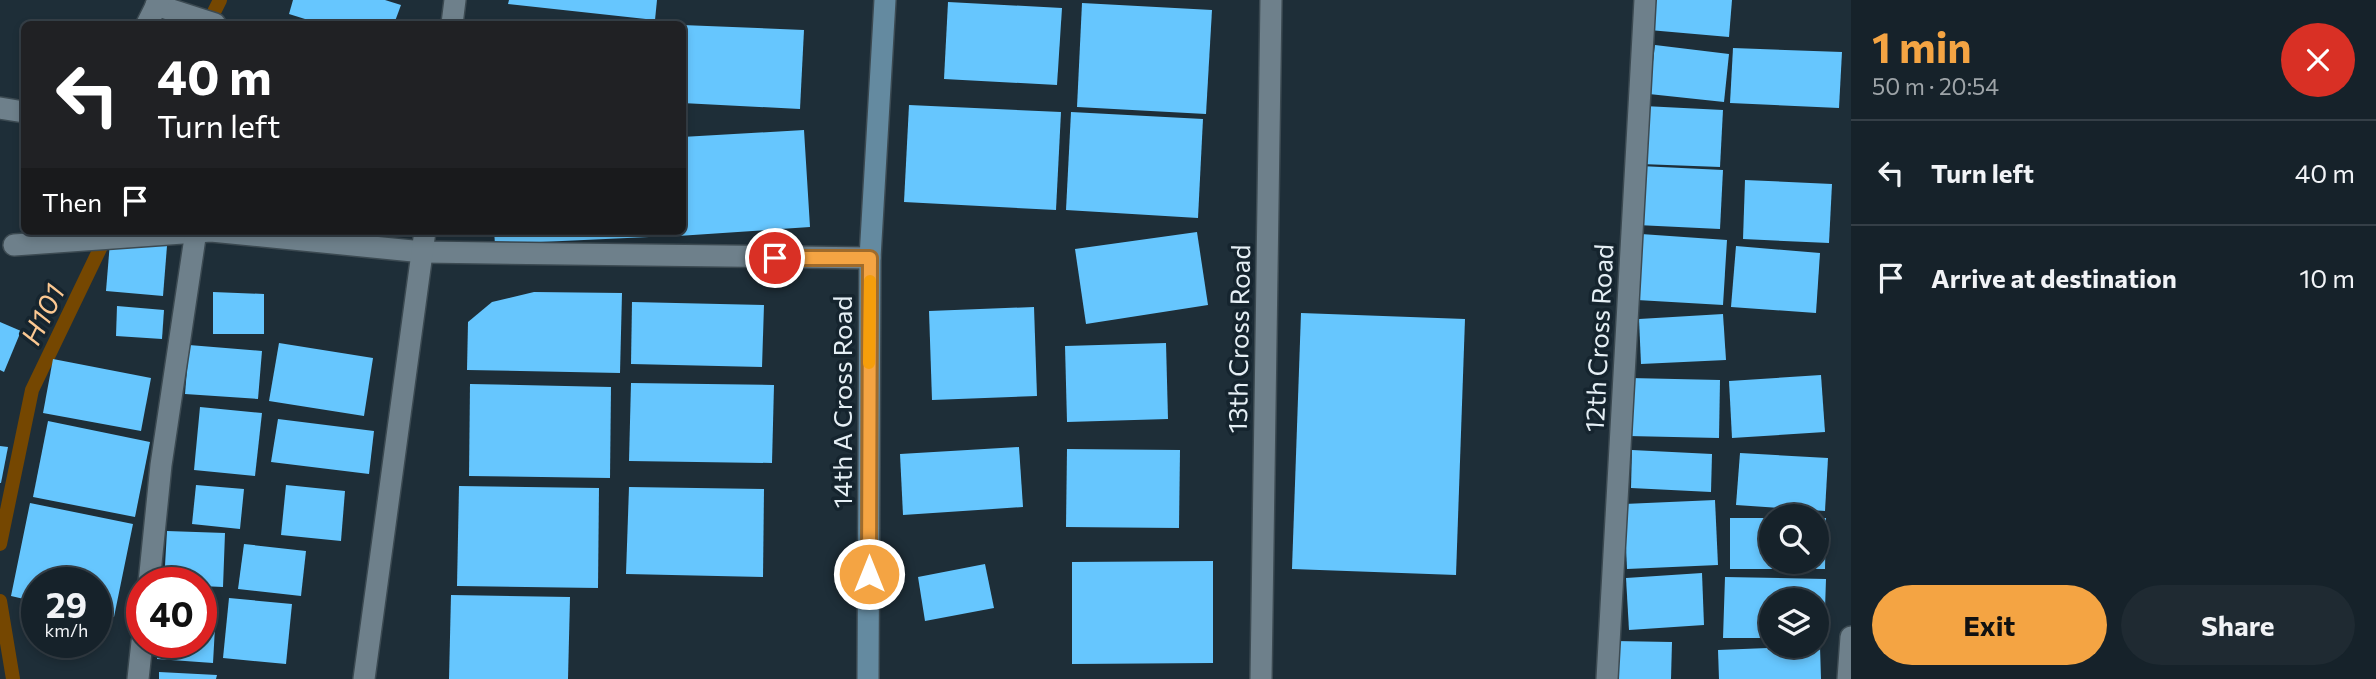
<!DOCTYPE html>
<html lang="en">
<head>
<meta charset="utf-8">
<style>
	:root { --surface:#16222a; --page:#1f2a32; --text:#f1f3f6; --muted:#9ea4a8; --line:#353f47; --accent:#f4a443 }
	body { margin:0; font-family:Commissioner,sans-serif; background:var(--page); color:var(--text); height:100vh; display:flex; flex-direction:column; font-size:26px; white-space:nowrap }
	* { box-sizing:border-box; margin:0 }
	p { font-size:23px; color:var(--muted) }
	.icon { flex:none; width:38px; height:38px; fill:none; stroke:currentColor; stroke-width:2; stroke-linecap:round; stroke-linejoin:round }
	.map { position:relative; flex:1; overflow:hidden }
	.panel { display:flex; flex-direction:column; background:var(--surface); width:525px }
	.panel>* { flex:none }
	.hud { position:absolute; left:21px; top:21px; width:665px; height:214px; border-radius:10px; box-shadow:0 4px 10px #0003,0 0 0 2px var(--line); background:#202124; color:#fff; overflow:hidden }
	.fabs { position:absolute; left:1759px; top:504px; display:grid; gap:14px }
	.fabs a { display:grid; place-items:center; width:70px; height:70px; border-radius:50%; background:var(--surface); box-shadow:0 4px 10px #0003,0 0 0 2px var(--line); font-size:35px }
	.speed { position:absolute; left:21px; top:567px; display:flex; gap:14px; font-size:35px; font-weight:700; text-align:center }
	.speed>* { display:grid; place-content:center; width:91px; height:91px; border-radius:50%; background:var(--surface); box-shadow:0 4px 10px #0003,0 0 0 2px var(--line); line-height:1 }
	.speed small { font-size:18px; font-weight:400 }
	.speed .limit { border:10px solid #d22; background:#fff; color:#111 }
	.pin { position:absolute; display:grid; place-items:center; width:60px; height:60px; color:#fff; margin:-30px; border:4px solid #fff; border-radius:50%; box-shadow:0 2px 7px #0007 }
	.me { position:absolute; width:77px; margin:-38px; rotate:0deg; stroke-linejoin:round; filter:drop-shadow(0 0 5px #0008) }
	.turn { display:flex; align-items:center; gap:24px; height:147px; padding:0 21px; font-size:32px }
	.turn .icon { width:91px; height:91px; stroke-width:2.5 }
	.turn b { display:block; font-size:49px; line-height:60px }
	.then { display:flex; align-items:center; height:66px; padding:0 21px; background:#0003; gap:14px; font-size:26px }
	.round { display:grid; place-items:center; flex:none; width:74px; height:74px; border-radius:37px; background:var(--page) }
	.headline { display:flex; align-items:center; justify-content:space-between; height:119px; padding:0 21px }
	h1 { font-size:42px; font-weight:700; line-height:52px; color:var(--accent) }
	.action { display:flex; gap:14px; margin-top:auto; padding:14px 21px }
	.action a { flex:1; height:80px; border-radius:42px; background:var(--accent); color:#111; font-size:28px; font-weight:700; line-height:80px; text-align:center }
	.action a+a { background:var(--page); color:var(--text) }
	ul { padding:0; list-style:none }
	li { display:flex; align-items:center; gap:21px; height:105px; padding:0 21px; border-top:2px solid var(--line) }
	li div { flex:1 }
	li b { display:block; font-size:26px }
	li em { font-style:normal }
	main { display:flex; flex:1; min-height:0 }
	.map>svg:first-child { display:block }
	.lines { fill:none; stroke-linecap:round; stroke-linejoin:round }
	.stream { stroke:#754701; stroke-width:14 }
	.building { fill:#66c6fe }
	.street-casing { stroke:#3c4a52; stroke-width:24 }
	.secondary-casing { stroke:#3c4a52; stroke-width:24 }
	.street { stroke:#6e808b; stroke-width:21 }
	.secondary { stroke:#648aa0; stroke-width:21 }
	.route-casing { stroke:#9f6b2c; stroke-width:18 }
	.route { stroke:#f4a443; stroke-width:12 }
	.slow { stroke:#f59e0b; stroke-width:12 }
	.labels { text-anchor:middle; dominant-baseline:central; stroke-width:7; stroke-linejoin:round; paint-order:stroke }
	.street-label { font-size:26px; fill:#e5eff5; stroke:#15242e }
	.water-label { font-size:28px; font-style:italic; fill:#fbc892; stroke:#15242e }
</style>
</head>
<body>
<main>
<div class="map">
<svg width="1851" height="679" viewBox="0 0 1851 679">
	<rect width="100%" height="100%" fill="#1e2e38"/>
	<g class="lines">
		<g class="stream">
			<path d="M 208,24 L 220,0"/>
			<path d="M 0,544 L 32,390 L 108,232"/>
			<path d="M 0,601 L 13,679"/>
		</g>
	</g>
	<g class="building">
		<path d="M 293,0 L 385,0 L 401,5 L 394,24 L 321,24 L 289,14 Z"/>
		<path d="M 509,0 L 657,0 L 655,20 L 508,4 Z"/>
		<path d="M 1651,0 L 1732,0 L 1729,37 L 1649,30 Z"/>
		<path d="M 948,2 L 1062,8 L 1057,85 L 944,79 Z"/>
		<path d="M 1082,3 L 1212,10 L 1206,114 L 1077,107 Z"/>
		<path d="M 682,25 L 804,30 L 800,109 L 682,103 Z"/>
		<path d="M 1655,45 L 1729,54 L 1724,102 L 1649,94 Z"/>
		<path d="M 1733,48 L 1842,52 L 1839,108 L 1730,103 Z"/>
		<path d="M 909,105 L 1061,112 L 1056,210 L 904,202 Z"/>
		<path d="M 1644,106 L 1723,110 L 1720,167 L 1641,164 Z"/>
		<path d="M 1071,112 L 1203,119 L 1198,218 L 1066,210 Z"/>
		<path d="M 804,130 L 810,227 L 663,237 L 663,231 L 682,231 L 682,137 Z"/>
		<path d="M 1640,166 L 1723,170 L 1720,229 L 1637,225 Z"/>
		<path d="M 1745,180 L 1832,184 L 1829,243 L 1743,239 Z"/>
		<path d="M 494,231 L 648,231 L 649,237 L 495,244 Z"/>
		<path d="M 1197,232 L 1208,305 L 1086,324 L 1075,249 Z"/>
		<path d="M 1641,234 L 1727,240 L 1723,305 L 1637,300 Z"/>
		<path d="M 110,242 L 167,246 L 163,296 L 106,291 Z"/>
		<path d="M 1736,246 L 1820,253 L 1816,313 L 1731,307 Z"/>
		<path d="M 213,292 L 264,294 L 264,334 L 213,334 Z"/>
		<path d="M 534,292 L 622,293 L 620,373 L 467,370 L 468,322 L 492,302 Z"/>
		<path d="M 632,302 L 764,305 L 762,367 L 631,364 Z"/>
		<path d="M 117,306 L 164,310 L 162,339 L 116,336 Z"/>
		<path d="M 1034,307 L 1037,396 L 932,400 L 929,311 Z"/>
		<path d="M 1301,313 L 1465,319 L 1456,575 L 1292,569 Z"/>
		<path d="M 1723,314 L 1726,360 L 1641,364 L 1639,319 Z"/>
		<path d="M 0,322 L 21,331 L 4,372 L 0,370 Z"/>
		<path d="M 279,343 L 373,358 L 364,416 L 269,401 Z"/>
		<path d="M 1166,343 L 1168,419 L 1067,422 L 1065,346 Z"/>
		<path d="M 189,345 L 262,351 L 258,399 L 185,394 Z"/>
		<path d="M 53,359 L 151,378 L 141,431 L 43,413 Z"/>
		<path d="M 1821,375 L 1825,432 L 1732,438 L 1729,381 Z"/>
		<path d="M 1630,378 L 1720,380 L 1719,438 L 1628,436 Z"/>
		<path d="M 631,383 L 774,385 L 772,463 L 629,461 Z"/>
		<path d="M 470,384 L 611,387 L 610,478 L 469,476 Z"/>
		<path d="M 200,407 L 262,413 L 255,476 L 194,470 Z"/>
		<path d="M 278,419 L 374,431 L 369,474 L 271,462 Z"/>
		<path d="M 48,421 L 150,442 L 135,517 L 33,497 Z"/>
		<path d="M 0,446 L 8,447 L 1,483 L 0,483 Z"/>
		<path d="M 1019,447 L 1023,507 L 903,515 L 900,454 Z"/>
		<path d="M 1067,449 L 1180,450 L 1179,528 L 1066,527 Z"/>
		<path d="M 1632,450 L 1712,454 L 1711,492 L 1631,488 Z"/>
		<path d="M 1740,453 L 1828,458 L 1825,511 L 1736,505 Z"/>
		<path d="M 196,485 L 244,489 L 240,529 L 192,524 Z"/>
		<path d="M 286,485 L 345,491 L 341,541 L 281,535 Z"/>
		<path d="M 459,486 L 599,488 L 598,588 L 457,586 Z"/>
		<path d="M 629,487 L 764,489 L 763,577 L 626,574 Z"/>
		<path d="M 1715,500 L 1718,565 L 1627,569 L 1624,504 Z"/>
		<path d="M 30,503 L 133,524 L 114,617 L 96,613 L 96,583 L 37,583 L 37,602 L 11,596 Z"/>
		<path d="M 1730,518 L 1771,518 L 1771,562 L 1816,562 L 1816,518 L 1826,518 L 1825,569 L 1730,569 Z"/>
		<path d="M 167,531 L 225,533 L 223,587 L 201,586 L 201,583 L 164,583 Z"/>
		<path d="M 244,544 L 306,551 L 301,596 L 238,589 Z"/>
		<path d="M 1213,561 L 1213,663 L 1072,664 L 1072,562 Z"/>
		<path d="M 985,564 L 994,608 L 925,621 L 918,577 Z"/>
		<path d="M 1702,573 L 1704,625 L 1629,630 L 1626,578 Z"/>
		<path d="M 1725,577 L 1826,579 L 1824,639 L 1816,639 L 1816,600 L 1771,600 L 1771,638 L 1723,638 Z"/>
		<path d="M 451,595 L 570,597 L 568,679 L 449,679 Z"/>
		<path d="M 229,598 L 292,604 L 286,664 L 223,658 Z"/>
		<path d="M 201,608 L 216,609 L 213,663 L 157,659 L 158,642 L 201,642 Z"/>
		<path d="M 1615,641 L 1672,642 L 1671,679 L 1615,679 Z"/>
		<path d="M 1820,646 L 1821,679 L 1719,679 L 1718,650 Z"/>
		<path d="M 159,672 L 217,675 L 216,679 L 159,679 Z"/>
	</g>
	<g class="lines">
		<g class="street-casing">
			<g id="street">
				<path d="M 156,5 L 215,24"/>
				<path d="M 147,24 L 159,0"/>
				<path d="M 452,24 L 455,0"/>
				<path d="M 0,108 L 24,112"/>
				<path d="M 14,245 L 211,231 L 423,252 L 870,258"/>
				<path d="M 149,583 L 161,465 L 196,231"/>
				<path d="M 138,679 L 142,642"/>
				<path d="M 364,679 L 425,231"/>
				<path d="M 1261,679 L 1271,0"/>
				<path d="M 1607,679 L 1645,0"/>
				<path d="M 1848,679 L 1851,637"/>
			</g>
		</g>
		<g class="secondary-casing">
			<path id="secondary" d="M 868,679 L 870,258 L 885,0"/>
		</g>
		<use href="#street" class="street"/>
		<use href="#secondary" class="secondary"/>
	</g>
	<g class="lines">
		<g class="route-casing">
			<path id="route" d="M 775,258 L 870,258 L 869,574"/>
		</g>
		<use href="#route" class="route"/>
		<path class="slow" d="M 869,363 L 870,281"/>
	</g>
	<g class="labels">
		<g class="street-label">
			<text transform="translate(1598 338) rotate(-87)">12th Cross Road</text>
			<text transform="translate(1238 339) rotate(-89)">13th Cross Road</text>
			<text transform="translate(841 402) rotate(-90)">14th A Cross Road</text>
		</g>
		<g class="water-label">
			<text transform="translate(42 314) rotate(-64)">H101</text>
		</g>
	</g>
</svg>
<div class="fabs">
<a><svg class="icon" aria-label="search" viewBox="0 0 24 24"><circle cx="10" cy="10" r="6"/><path d="M15 15l6 6"/></svg></a>
<a><svg class="icon" aria-label="layers" viewBox="0 0 24 24"><path d="M12 4l9 5-9 5-9-5zM3 14l9 5 9-5"/></svg></a>
</div>
<div class="speed"><div>29<small>km/h</small></div><div class="limit">40</div></div>
<div class="pin" style="left:775px;top:258px;background:#d93025"><svg class="icon" aria-label="arrive" viewBox="0 0 24 24"><path d="M6 21V4h12l-3 4 3 4H6"/></svg></div>
<svg class="me" style="left:869px;top:574px" viewBox="-20 -20 40 40"><circle r="17" fill="#f4a443" stroke="#fff" stroke-width="3"/><path d="M0-11L8 9 0 5-8 9z" fill="#fff"/></svg>
<div class="hud">
<div class="turn"><svg class="icon" aria-label="left" viewBox="0 0 24 24"><path d="M17 20v-9H6M10 6l-5 5 5 5"/></svg><div><b>40 m</b>Turn left</div></div>
<div class="then">Then<svg class="icon" aria-label="arrive" viewBox="0 0 24 24"><path d="M6 21V4h12l-3 4 3 4H6"/></svg></div>
</div>
</div>
<section class="panel">
<div class="headline"><div><h1>1 min</h1><p>50 m · 20:54</p></div><a class="round" style="background:#d93025;color:#fff"><svg class="icon" aria-label="close" viewBox="0 0 24 24"><path d="M6 6l12 12M18 6L6 18"/></svg></a></div>
<ul>
<li><svg class="icon" aria-label="left" viewBox="0 0 24 24"><path d="M17 20v-9H6M10 6l-5 5 5 5"/></svg><div><b>Turn left</b></div><em>40 m</em></li>
<li><svg class="icon" aria-label="arrive" viewBox="0 0 24 24"><path d="M6 21V4h12l-3 4 3 4H6"/></svg><div><b>Arrive at destination</b></div><em>10 m</em></li>
</ul>
<div class="action"><a>Exit</a><a>Share</a></div>
</section>
</main>
</body>
</html>
